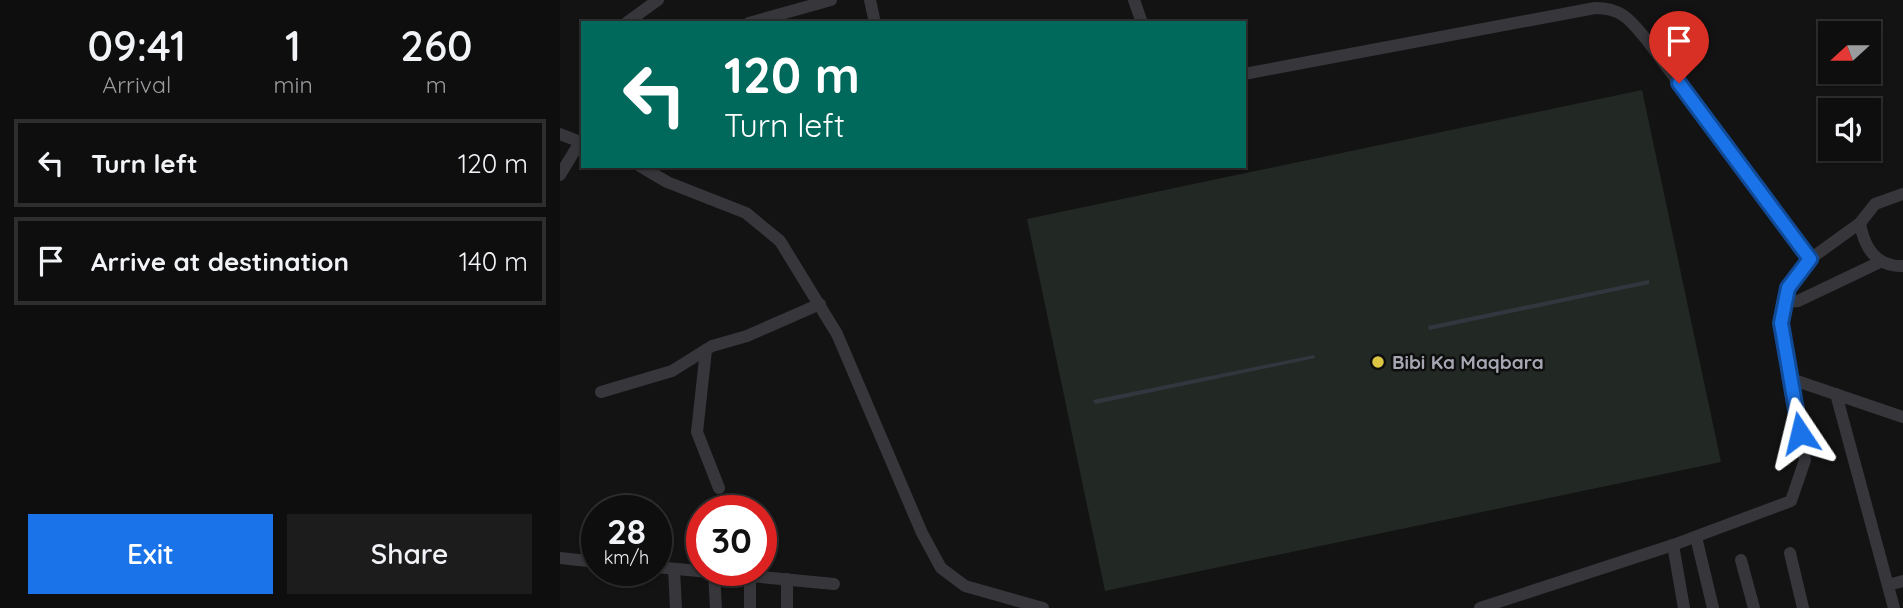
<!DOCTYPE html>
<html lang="en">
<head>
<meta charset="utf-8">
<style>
	:root { --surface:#0e0e0f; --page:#1c1c1d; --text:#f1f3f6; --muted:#9b9c9e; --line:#2e2e2f; --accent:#1a73e8 }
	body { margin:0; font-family:Quicksand,sans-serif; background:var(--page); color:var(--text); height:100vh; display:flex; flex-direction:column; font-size:26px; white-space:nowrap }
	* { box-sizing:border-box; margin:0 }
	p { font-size:23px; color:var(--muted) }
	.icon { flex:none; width:38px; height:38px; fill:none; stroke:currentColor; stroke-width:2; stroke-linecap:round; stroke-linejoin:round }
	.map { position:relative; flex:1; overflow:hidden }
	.drawer { display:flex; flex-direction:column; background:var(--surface); width:560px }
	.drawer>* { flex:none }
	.banner { position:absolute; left:21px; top:21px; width:665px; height:147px; border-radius:0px; box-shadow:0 2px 5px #0004,0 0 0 2px var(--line); background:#00695c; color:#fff; overflow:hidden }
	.needle { width:46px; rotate:249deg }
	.tools { position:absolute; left:1258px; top:21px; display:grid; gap:14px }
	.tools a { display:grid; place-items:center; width:63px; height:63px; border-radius:0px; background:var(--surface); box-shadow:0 2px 5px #0004,0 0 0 2px var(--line); font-size:35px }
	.speed { position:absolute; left:21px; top:495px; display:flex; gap:14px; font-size:35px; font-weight:700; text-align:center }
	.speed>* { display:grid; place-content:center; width:91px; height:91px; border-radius:50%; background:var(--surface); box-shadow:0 2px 5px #0004,0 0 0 2px var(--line); line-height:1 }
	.speed small { font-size:18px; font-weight:400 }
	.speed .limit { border:10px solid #d22; background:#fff; color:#111 }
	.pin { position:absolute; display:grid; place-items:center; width:60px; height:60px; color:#fff; margin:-72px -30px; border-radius:50% 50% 50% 0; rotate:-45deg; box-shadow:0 0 7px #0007 }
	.pin .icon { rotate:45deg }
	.me { position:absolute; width:77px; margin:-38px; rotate:350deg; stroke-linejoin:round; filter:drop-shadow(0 0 5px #0008) }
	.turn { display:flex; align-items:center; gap:24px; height:147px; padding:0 28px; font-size:32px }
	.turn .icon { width:91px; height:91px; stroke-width:2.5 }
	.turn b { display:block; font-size:49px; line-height:60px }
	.eta { display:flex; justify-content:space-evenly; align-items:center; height:119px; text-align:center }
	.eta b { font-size:42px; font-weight:600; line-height:49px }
	.button { display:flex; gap:14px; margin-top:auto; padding:14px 28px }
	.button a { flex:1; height:80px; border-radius:0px; background:var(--accent); color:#fff; font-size:28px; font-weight:600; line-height:80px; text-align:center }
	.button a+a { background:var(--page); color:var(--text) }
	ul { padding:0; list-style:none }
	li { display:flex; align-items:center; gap:21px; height:88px; margin:0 14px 10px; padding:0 14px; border:4px solid var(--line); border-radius:0px }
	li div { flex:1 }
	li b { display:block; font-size:26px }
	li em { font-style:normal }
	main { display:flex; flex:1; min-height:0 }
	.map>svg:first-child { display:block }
	.green { fill:#222824 }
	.water { fill:#32373f }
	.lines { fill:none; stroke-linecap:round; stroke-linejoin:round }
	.minor { stroke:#36363b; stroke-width:12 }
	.route-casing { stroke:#114b97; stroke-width:18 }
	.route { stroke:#1a73e8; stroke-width:12 }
	.poi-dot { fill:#dcc643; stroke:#0e0e0f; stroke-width:2.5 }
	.labels { text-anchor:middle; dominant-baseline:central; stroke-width:5; stroke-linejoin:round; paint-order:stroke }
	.poi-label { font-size:19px; font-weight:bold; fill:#a6a7b3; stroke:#0e0e0f; text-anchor:start }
</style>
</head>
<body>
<main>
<section class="drawer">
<div class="eta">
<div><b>09:41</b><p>Arrival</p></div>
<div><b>1</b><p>min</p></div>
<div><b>260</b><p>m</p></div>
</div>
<ul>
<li><svg class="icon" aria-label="left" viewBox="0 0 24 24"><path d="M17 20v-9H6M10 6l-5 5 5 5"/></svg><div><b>Turn left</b></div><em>120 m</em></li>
<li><svg class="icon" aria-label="arrive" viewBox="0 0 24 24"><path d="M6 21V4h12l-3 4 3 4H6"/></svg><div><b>Arrive at destination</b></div><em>140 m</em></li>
</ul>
<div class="button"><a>Exit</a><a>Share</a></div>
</section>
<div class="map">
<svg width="1343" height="608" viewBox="0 0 1343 608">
	<rect width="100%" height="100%" fill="#131314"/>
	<path class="green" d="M 1082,90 L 1161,462 L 545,591 L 467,219 Z"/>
	<g class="water">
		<path d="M 1089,280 L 1089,284 L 869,330 L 868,326 Z"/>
		<path d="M 754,355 L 755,358 L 535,404 L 533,400 Z"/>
	</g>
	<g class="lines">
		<g class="minor">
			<path d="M 310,0 L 315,23"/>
			<path d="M 574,0 L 582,23"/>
			<path d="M 66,23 L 98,0"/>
			<path d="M 189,23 L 271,0"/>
			<path d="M 684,74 L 1035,8 C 1062,8 1070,20 1086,39 L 1250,259"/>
			<path d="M 0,134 L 23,143"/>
			<path d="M 80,166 L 107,182 L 186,213 L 220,241 L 277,334 L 362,533 L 381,568 L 405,586 L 483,608"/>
			<path d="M 0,175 L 20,142"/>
			<path d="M 1300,223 C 1304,247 1316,267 1343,266"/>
			<path d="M 1226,302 L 1238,301 L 1320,262"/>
			<path d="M 146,350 L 137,432 L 159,488"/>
			<path d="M 1231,379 L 1343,417"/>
			<path d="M 41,392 L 112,371 L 152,346 L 187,336 L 260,304"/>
			<path d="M 1276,394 L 1334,608"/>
			<path d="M 1136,537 L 1153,608"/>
			<path d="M 1113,545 L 1124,608"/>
			<path d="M 1230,553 L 1243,608"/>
			<path d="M 0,558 L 37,562"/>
			<path d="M 1181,560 L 1194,608"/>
			<path d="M 96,567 L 274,584"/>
			<path d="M 114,569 L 116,608"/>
			<path d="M 154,573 L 156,608"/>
			<path d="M 227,579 L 227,608"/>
			<path d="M 1328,585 L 1343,581"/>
			<path d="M 190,608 L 190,576"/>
			<path d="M 920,608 L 1113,545 L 1231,501 L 1245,460 L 1221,323 L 1228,288 L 1250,259 L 1300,223 L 1315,204 L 1343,194"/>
		</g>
	</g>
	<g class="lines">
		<g class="route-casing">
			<path id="route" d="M 1119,83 L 1250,259 L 1228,288 L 1221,323 L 1240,433"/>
		</g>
		<use href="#route" class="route"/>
	</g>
	<circle class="poi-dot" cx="818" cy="362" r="7"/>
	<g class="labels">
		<g class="poi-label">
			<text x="832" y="362">Bibi Ka Maqbara</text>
		</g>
	</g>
</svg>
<div class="tools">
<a><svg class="needle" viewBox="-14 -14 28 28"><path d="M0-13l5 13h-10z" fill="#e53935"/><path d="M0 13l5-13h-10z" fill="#9b9c9e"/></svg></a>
<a><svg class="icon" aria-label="sound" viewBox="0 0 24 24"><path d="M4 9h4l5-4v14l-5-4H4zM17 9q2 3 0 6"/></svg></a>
</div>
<div class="speed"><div>28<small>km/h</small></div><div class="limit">30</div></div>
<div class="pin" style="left:1119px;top:83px;background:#d93025"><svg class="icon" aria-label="arrive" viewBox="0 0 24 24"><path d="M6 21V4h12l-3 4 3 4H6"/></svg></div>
<svg class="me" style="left:1240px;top:433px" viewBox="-20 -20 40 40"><path d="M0-17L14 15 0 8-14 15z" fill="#1a73e8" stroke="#fff" stroke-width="4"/></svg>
<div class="banner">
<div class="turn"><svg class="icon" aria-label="left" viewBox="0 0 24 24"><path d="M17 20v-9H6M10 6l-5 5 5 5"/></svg><div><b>120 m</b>Turn left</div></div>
</div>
</div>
</main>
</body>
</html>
